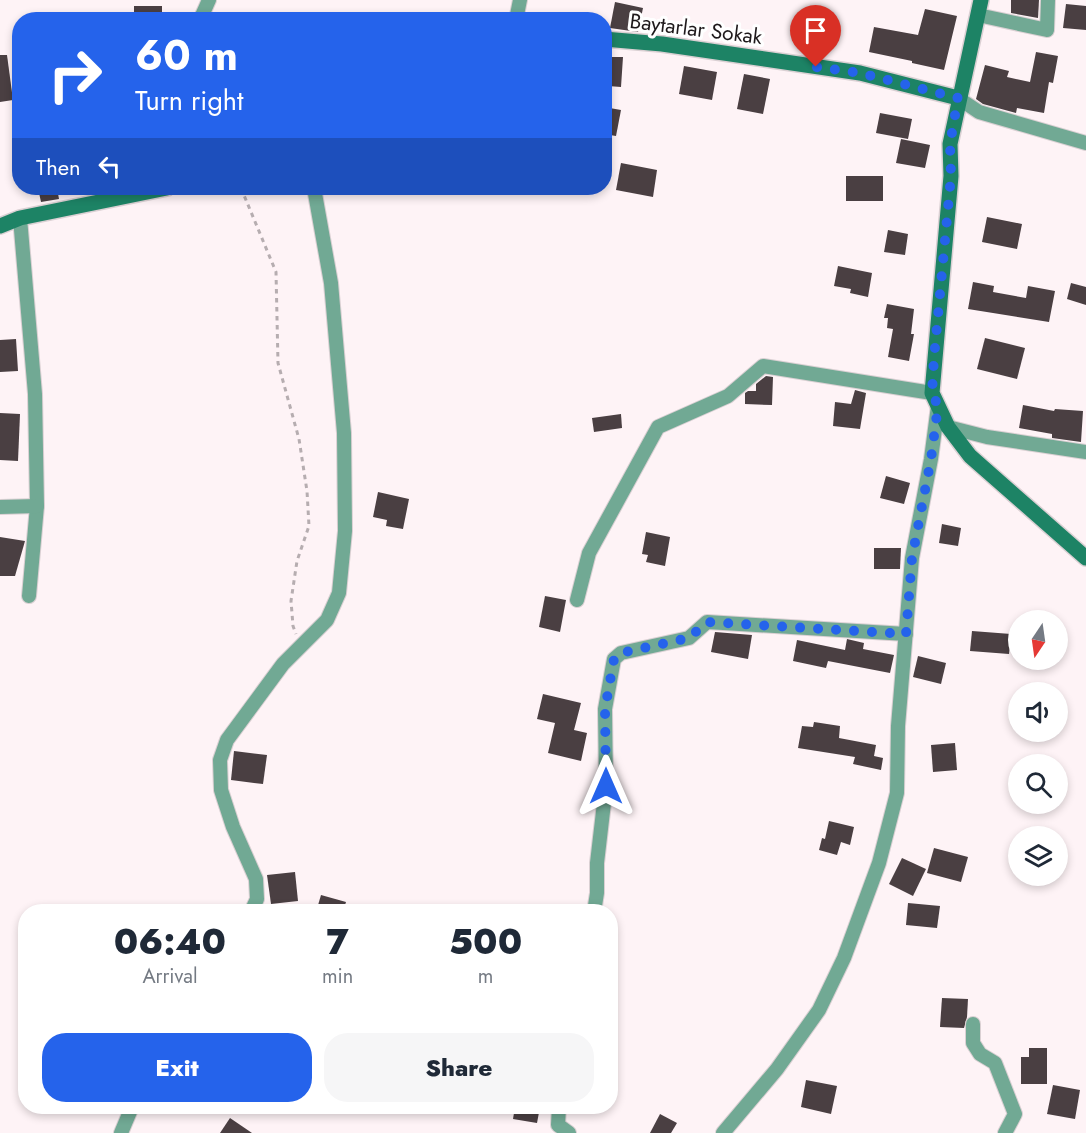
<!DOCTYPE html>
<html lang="en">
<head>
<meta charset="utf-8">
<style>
	:root { --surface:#fff; --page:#f6f6f7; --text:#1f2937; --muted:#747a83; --accent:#2563eb }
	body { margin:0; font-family:Jost,sans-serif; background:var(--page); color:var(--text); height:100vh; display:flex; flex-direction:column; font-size:22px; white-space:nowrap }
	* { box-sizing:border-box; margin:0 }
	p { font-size:20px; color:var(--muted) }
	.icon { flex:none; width:33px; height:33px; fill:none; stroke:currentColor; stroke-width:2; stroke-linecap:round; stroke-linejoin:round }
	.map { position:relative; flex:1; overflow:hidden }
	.panel { position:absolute; left:18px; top:904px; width:600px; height:210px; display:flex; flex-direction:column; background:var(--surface); border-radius:24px; box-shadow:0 3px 9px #0003 }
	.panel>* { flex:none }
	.guide { position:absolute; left:12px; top:12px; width:600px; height:183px; border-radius:24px; box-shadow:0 3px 9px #0003; background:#2563eb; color:#fff; overflow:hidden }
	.needle { width:39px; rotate:193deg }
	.controls { position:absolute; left:1008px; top:610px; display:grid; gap:12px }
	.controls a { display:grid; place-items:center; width:60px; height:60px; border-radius:50%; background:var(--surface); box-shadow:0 3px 9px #0003; font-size:30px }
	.pin { position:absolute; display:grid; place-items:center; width:51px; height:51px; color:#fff; margin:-62px -26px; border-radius:50% 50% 50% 0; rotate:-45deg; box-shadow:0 0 6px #0007 }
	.pin .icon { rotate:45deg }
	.me { position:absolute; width:66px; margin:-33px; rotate:0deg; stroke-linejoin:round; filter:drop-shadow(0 0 4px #0008) }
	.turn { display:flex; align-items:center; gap:21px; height:126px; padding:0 24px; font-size:27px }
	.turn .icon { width:78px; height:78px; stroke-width:2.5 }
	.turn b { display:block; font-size:42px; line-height:51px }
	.then { display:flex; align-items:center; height:57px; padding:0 24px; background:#0003; gap:12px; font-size:22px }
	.eta { display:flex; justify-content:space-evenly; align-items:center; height:102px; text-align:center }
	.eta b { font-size:36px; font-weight:800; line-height:42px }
	.cta { display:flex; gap:12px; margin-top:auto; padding:12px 24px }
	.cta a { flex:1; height:69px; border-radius:24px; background:var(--accent); color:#fff; font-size:24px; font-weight:800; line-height:69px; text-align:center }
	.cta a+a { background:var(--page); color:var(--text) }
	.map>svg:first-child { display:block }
	.building { fill:#4a3f42 }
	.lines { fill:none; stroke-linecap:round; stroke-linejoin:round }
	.street-casing { stroke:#dad0d3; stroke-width:16 }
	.secondary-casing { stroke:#dad0d3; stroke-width:18 }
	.path { stroke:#b6adb0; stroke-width:3; stroke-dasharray:4.5 4.5; stroke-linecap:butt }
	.street { stroke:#71a994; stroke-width:14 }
	.secondary { stroke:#1d8365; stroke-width:15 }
	.route { stroke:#2563eb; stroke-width:10; stroke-dasharray:0 18 }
	.labels { text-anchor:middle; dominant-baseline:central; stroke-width:6; stroke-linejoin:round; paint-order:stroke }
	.street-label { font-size:21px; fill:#1e191b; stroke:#fff }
</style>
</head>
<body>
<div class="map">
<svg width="1086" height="1133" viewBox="0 0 1086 1133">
	<rect width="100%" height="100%" fill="#fef3f6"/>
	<g class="building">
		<path d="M 1011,0 L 1039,0 L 1038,18 L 1011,13 Z"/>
		<path d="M 615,2 L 643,8 L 638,32 L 610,28 Z"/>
		<path d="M 1066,4 L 1086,6 L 1086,30 L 1063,28 Z"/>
		<rect x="134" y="6" width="28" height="14"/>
		<path d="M 925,9 L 957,16 L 944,70 L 912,63 L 912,61 L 869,52 L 874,27 L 918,35 Z"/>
		<path d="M 1036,52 L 1058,56 L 1053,83 L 1049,82 L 1044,113 L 1017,108 L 1016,113 L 983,104 L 976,99 L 985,65 L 1009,71 L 1007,77 L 1030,82 Z"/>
		<path d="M 0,55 L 7,55 L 13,100 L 0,102 Z"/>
		<path d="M 604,57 L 623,57 L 621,87 L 608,86 L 608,81 L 604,80 Z"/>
		<path d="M 684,66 L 717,72 L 712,100 L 679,94 Z"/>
		<path d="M 744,74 L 770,79 L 763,114 L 737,109 Z"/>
		<path d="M 604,107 L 621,110 L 616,136 L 604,134 Z"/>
		<path d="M 880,113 L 912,119 L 908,139 L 876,133 Z"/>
		<path d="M 901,139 L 930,145 L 925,168 L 896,163 Z"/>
		<path d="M 621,163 L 657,170 L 653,197 L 616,190 Z"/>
		<rect x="846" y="176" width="37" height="25"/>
		<path d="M 38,188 L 57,188 L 59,199 L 41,202 Z"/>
		<path d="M 987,217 L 1022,224 L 1017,249 L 982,242 Z"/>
		<path d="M 888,230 L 908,234 L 905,255 L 884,252 Z"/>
		<path d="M 838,266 L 872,273 L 868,297 L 850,293 L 851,289 L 834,286 Z"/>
		<path d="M 973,282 L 994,286 L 993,292 L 1026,298 L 1028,286 L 1055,291 L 1049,322 L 968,309 Z"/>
		<path d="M 1071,283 L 1086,287 L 1086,305 L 1067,299 Z"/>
		<path d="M 887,304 L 914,309 L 911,334 L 914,334 L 909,361 L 888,357 L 893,329 L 887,328 L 888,318 L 884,318 Z"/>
		<path d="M 985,338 L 1025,348 L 1017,379 L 977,369 Z"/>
		<path d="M 16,339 L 18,371 L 0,372 L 0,340 Z"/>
		<path d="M 766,376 L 773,377 L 772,405 L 745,404 L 745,393 L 748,391 L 756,391 L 756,384 Z"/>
		<path d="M 855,390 L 866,393 L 860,429 L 833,426 L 835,402 L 851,404 Z"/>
		<path d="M 1023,405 L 1054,411 L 1055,409 L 1083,411 L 1081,442 L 1052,438 L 1052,434 L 1019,428 Z"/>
		<path d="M 0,413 L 20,414 L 18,461 L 0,460 Z"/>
		<path d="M 621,414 L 622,428 L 594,432 L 592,418 Z"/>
		<path d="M 886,476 L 910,483 L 904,504 L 880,498 Z"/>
		<path d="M 378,492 L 409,499 L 403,529 L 386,526 L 387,520 L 373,517 Z"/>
		<path d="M 942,524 L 961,528 L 958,546 L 939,543 Z"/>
		<path d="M 646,532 L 670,537 L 665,566 L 646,562 L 648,555 L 642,554 Z"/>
		<path d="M 0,537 L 25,541 L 15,576 L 0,576 Z"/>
		<path d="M 874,548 L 901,548 L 900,569 L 874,569 Z"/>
		<path d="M 545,596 L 566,600 L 560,632 L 539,627 Z"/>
		<path d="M 972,631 L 1011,634 L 1009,654 L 970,651 Z"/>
		<path d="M 715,632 L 752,635 L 748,659 L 711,652 Z"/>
		<path d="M 847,639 L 864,643 L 863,649 L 894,655 L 890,673 L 828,661 L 826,668 L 793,661 L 797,640 L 845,650 Z"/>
		<path d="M 918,656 L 946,663 L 941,684 L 913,677 Z"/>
		<path d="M 543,694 L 581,703 L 574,730 L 587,733 L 581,761 L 548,753 L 555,723 L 537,719 Z"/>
		<path d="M 814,722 L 840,726 L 839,738 L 876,745 L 874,756 L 883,758 L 881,770 L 853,764 L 855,757 L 798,748 L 802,726 L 813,727 Z"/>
		<path d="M 955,743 L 957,770 L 933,772 L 931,745 Z"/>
		<path d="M 234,751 L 267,755 L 263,784 L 231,780 Z"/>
		<path d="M 829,821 L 854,827 L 850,845 L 841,842 L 837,855 L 819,850 L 822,838 L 825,839 Z"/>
		<path d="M 934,848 L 968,857 L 961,882 L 927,873 Z"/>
		<path d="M 902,858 L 926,869 L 913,896 L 889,884 Z"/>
		<path d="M 295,872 L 298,901 L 271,904 L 267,875 Z"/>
		<path d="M 321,895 L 346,902 L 343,912 L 316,912 Z"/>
		<path d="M 908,903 L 940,906 L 937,928 L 906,925 Z"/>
		<path d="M 942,998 L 968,999 L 967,1017 L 964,1028 L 940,1027 Z"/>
		<path d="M 1029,1048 L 1047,1048 L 1047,1084 L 1021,1084 L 1021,1057 L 1029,1057 Z"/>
		<path d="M 806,1080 L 837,1086 L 831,1114 L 801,1107 Z"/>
		<path d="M 1053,1085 L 1080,1090 L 1075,1119 L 1047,1114 Z"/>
		<path d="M 515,1107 L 540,1107 L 537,1123 L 513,1119 Z"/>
		<path d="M 660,1114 L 677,1123 L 671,1133 L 650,1133 Z"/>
		<path d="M 230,1118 L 252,1133 L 220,1133 Z"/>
	</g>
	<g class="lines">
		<g class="street-casing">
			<g id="street">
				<path d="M 978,15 L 1047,30 L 1048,0"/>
				<path d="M 200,20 L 209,0"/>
				<path d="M 516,20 L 520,0"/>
				<path d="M 958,98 L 979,112 L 1086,143"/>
				<path d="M 20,218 L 35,394 L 37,506 L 29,596"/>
				<path d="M 948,427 L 987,437 L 1086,452"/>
				<path d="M 0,507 L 37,506"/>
				<path d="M 577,600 L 589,553 L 658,427 L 728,396 L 763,366 L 932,393"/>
				<path d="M 251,912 L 257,899 L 256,879 L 233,827 L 221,790 L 220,760 L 227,740 L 283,664 L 327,620 L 339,593 L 345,531 L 344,433 L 331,283 L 314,188"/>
				<path d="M 594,912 L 597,893 L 597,863 L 606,786 L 605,709 L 614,659 L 621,653 L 689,638 L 707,622 L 906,634"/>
				<path d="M 973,1024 L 973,1043 L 980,1054 L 995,1063 L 1015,1114 L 1005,1133"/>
				<path d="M 559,1107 L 558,1125 L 569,1133"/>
				<path d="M 121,1133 L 132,1107"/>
				<path d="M 723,1133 L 777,1069 L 819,1010 L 844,958 L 879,863 L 897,793 L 898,726 L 912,558 L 931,459 L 938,406"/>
			</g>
		</g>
		<g class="secondary-casing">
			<g id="secondary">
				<path d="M 981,0 L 950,144 L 951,176 L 932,393 L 948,427 L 970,456 L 1086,558"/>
				<path d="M 604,39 L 662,44 L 860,73 L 958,98"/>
				<path d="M 0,226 L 20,218 L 167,188"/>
			</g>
		</g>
		<path class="path" d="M 241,188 L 276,272 L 278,363 L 299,439 L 307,491 L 309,526 L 297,561 L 291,601 L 293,626 L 296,634"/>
		<use href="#street" class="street"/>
		<use href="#secondary" class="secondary"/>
	</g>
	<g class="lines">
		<path class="route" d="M 606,786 L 605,709 L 614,659 L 621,653 L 689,638 L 707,622 L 906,634 L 912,558 L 931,459 L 938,406 L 932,393 L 934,358 L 951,176 L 950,144 L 958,98 L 860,73 L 816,67"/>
	</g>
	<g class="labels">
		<g class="street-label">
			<text transform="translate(696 29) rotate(7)">Baytarlar Sokak</text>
		</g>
	</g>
</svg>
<div class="controls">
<a><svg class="needle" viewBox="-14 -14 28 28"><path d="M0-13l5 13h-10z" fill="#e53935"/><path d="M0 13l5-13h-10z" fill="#747a83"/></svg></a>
<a><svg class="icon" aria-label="sound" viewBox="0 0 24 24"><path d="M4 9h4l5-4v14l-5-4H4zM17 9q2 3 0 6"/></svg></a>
<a><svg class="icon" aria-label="search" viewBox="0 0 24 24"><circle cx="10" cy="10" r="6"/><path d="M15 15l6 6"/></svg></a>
<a><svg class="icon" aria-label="layers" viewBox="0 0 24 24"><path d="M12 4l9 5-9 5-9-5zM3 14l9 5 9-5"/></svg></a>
</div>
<div class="pin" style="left:816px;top:67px;background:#d93025"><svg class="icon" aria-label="arrive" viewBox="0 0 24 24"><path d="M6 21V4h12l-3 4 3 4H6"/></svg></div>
<svg class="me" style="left:606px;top:786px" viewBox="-20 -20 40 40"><path d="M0-17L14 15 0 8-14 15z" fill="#2563eb" stroke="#fff" stroke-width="4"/></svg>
<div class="guide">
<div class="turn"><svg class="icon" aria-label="right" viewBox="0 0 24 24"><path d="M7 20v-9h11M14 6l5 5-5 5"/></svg><div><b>60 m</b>Turn right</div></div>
<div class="then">Then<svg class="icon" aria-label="left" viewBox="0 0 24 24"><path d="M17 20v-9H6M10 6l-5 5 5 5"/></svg></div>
</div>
<section class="panel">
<div class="eta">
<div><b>06:40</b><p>Arrival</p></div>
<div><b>7</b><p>min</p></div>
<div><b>500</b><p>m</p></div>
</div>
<div class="cta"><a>Exit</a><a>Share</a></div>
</section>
</div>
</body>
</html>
